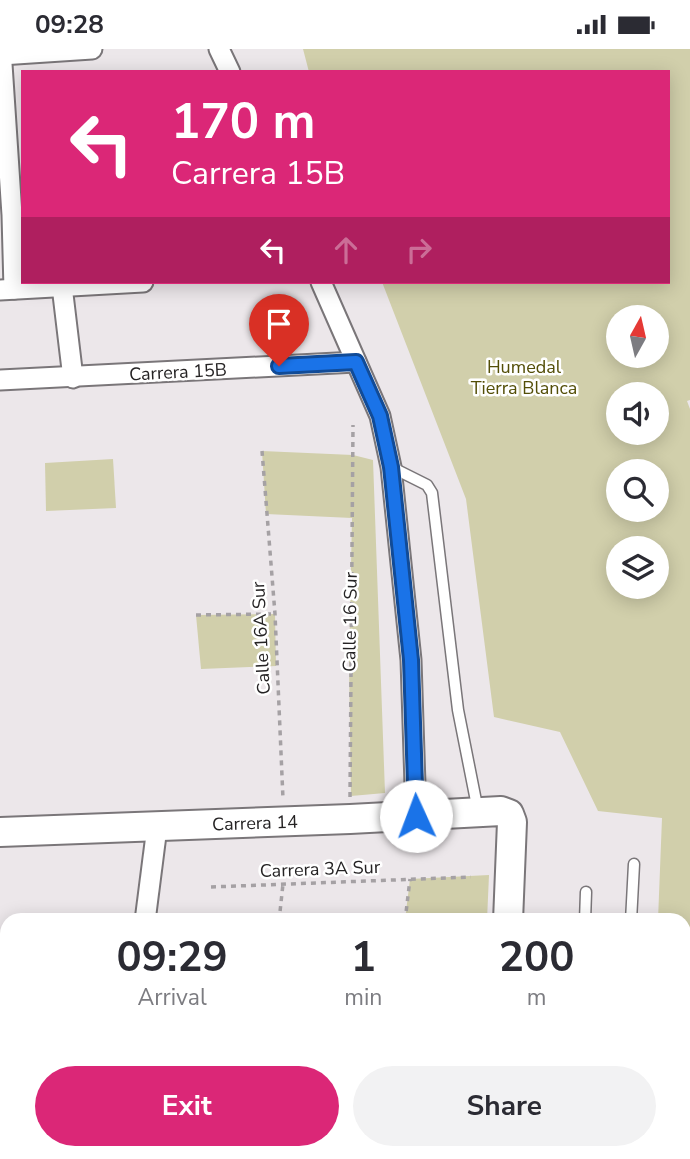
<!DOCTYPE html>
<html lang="en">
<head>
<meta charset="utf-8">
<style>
	:root { --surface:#fff; --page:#f2f2f3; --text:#2b2b33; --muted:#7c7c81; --accent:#db2777 }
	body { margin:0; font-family:"Nunito Sans",sans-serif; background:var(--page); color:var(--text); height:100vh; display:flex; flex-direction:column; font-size:26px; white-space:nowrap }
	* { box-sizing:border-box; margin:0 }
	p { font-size:23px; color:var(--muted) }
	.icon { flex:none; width:38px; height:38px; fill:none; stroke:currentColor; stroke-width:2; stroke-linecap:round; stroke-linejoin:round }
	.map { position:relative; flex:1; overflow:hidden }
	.side { position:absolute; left:0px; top:864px; width:691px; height:247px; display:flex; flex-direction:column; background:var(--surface); border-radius:21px 21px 0 0; box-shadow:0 4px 18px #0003 }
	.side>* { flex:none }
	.banner { position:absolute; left:21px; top:21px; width:649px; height:214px; border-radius:0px; box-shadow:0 4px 18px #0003; background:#db2777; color:#fff; overflow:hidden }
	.needle { width:46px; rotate:8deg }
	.fabs { position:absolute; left:606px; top:256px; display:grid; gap:14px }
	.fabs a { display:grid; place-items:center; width:63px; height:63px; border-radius:50%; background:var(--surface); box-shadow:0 4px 18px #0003; font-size:35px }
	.pin { position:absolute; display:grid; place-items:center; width:60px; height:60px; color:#fff; margin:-72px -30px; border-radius:50% 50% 50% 0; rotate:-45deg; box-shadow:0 0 7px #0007 }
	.pin .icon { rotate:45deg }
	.me { position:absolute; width:77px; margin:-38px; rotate:358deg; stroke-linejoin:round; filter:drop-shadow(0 0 5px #0008) }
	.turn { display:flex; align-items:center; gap:24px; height:147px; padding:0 35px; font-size:32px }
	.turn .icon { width:91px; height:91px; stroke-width:2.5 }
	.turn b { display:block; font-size:49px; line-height:60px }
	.lanes { display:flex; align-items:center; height:66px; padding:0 35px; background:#0003; justify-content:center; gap:35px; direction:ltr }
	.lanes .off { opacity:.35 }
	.eta { display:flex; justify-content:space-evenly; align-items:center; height:119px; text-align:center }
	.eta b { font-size:42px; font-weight:700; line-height:49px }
	.primary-button { display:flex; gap:14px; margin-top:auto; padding:14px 35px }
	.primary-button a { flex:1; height:80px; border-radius:42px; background:var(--accent); color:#fff; font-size:28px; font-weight:700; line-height:80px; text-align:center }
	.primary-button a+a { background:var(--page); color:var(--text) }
	.status { display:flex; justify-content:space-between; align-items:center; height:49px; padding:0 35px; background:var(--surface); direction:ltr }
	.status svg { height:19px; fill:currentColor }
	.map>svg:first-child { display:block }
	.green { fill:#d1cfab; fill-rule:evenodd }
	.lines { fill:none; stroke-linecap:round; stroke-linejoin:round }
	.lane-casing { stroke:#7a7679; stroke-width:13 }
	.street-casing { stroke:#7a7679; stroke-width:23 }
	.secondary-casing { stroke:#7a7679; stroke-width:32 }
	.path { stroke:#a5a1a4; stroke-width:3.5; stroke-dasharray:5 5; stroke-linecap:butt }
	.lane { stroke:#fff; stroke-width:10 }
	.street { stroke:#fff; stroke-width:19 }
	.secondary { stroke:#fff; stroke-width:28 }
	.route-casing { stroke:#114b97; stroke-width:18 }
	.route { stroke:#1a73e8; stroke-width:12 }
	.labels { text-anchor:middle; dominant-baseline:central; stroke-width:5; stroke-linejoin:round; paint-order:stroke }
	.park-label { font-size:18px; fill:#534e07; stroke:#fff }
	.street-label { font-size:18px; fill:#252324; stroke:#fff }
</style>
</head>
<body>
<div class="status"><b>09:28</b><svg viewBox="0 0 49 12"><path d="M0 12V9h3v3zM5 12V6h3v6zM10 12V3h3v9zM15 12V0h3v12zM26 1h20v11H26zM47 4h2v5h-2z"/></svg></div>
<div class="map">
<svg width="690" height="1110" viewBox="0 0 690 1110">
	<rect width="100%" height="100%" fill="#ece7ea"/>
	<g class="green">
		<path d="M 303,0 L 690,0 L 690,351 L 687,352 L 690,360 L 690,1110 L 554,1110 L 594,1108 L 595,1104 L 684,1104 L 684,872 L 658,871 L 662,769 L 598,762 L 560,683 L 494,668 L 466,450 L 382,233 L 668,233 L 668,23 L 309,23 ZM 618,268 L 656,268 L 656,306 L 618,306 ZM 618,345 L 656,345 L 656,383 L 618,383 ZM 618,422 L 656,422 L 656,460 L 618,460 ZM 618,499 L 656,499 L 656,537 L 618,537 Z"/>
		<path d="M 262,402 L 353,406 L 373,411 L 385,744 L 351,747 L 349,616 L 352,469 L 266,465 Z"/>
		<path d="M 113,410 L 116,459 L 46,462 L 45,414 Z"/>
		<path d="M 275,565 L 276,617 L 201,620 L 196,566 Z"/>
		<path d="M 489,826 L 487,871 L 405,871 L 410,830 Z"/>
		<path d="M 0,1068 L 7,1069 L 7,1104 L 247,1104 L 268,1110 L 0,1110 Z"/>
	</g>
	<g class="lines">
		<g class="lane-casing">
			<g id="lane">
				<path d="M 391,418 L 427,436 L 432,444 L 458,661 L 478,762"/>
				<path d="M 585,872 L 586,843"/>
				<path d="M 631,872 L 634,815"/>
			</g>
		</g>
		<g class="street-casing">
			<g id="street">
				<path d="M 1,0 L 12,166 L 14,240"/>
				<path d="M 219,0 L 230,23"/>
				<path d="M 1,6 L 92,0"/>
				<path d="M 321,233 L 380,367 L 391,418 L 411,611 L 416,767"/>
				<path d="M 62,237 L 73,329"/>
				<path d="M 0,241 L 143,233"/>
				<path d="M 0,331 L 356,313"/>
				<path d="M 145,872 L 157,778"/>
				<path d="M 0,1061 L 7,1062"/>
			</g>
		</g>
		<g class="secondary-casing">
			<g id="secondary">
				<path d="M 0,783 L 350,770 L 501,762 L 509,765 L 512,773 L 508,872"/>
				<path d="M 495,1110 L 495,1104"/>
			</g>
		</g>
		<g class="path">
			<path d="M 262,402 L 275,565 L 283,750"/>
			<path d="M 196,566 L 275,565"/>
			<path d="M 350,748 L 353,376"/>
			<path d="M 211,838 L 471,828"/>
			<path d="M 279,872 L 283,835"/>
			<path d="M 405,872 L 410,830"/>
			<path d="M 115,1110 L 116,1104"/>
		</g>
		<use href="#lane" class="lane"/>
		<use href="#street" class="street"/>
		<use href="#secondary" class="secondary"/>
	</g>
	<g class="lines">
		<g class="route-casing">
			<path id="route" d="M 279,317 L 356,313 L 380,367 L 391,418 L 411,611 L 416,767"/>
		</g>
		<use href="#route" class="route"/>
	</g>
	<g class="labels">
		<g class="park-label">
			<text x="524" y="318">Humedal<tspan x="524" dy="21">Tierra Blanca</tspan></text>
		</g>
		<g class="street-label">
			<text transform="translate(178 323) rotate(-3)">Carrera 15B</text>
			<text transform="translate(350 573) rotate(-89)">Calle 16 Sur</text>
			<text transform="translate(261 589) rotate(-93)">Calle 16A Sur</text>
			<text transform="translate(255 774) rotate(-2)">Carrera 14</text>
			<text transform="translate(320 820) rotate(-2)">Carrera 3A Sur</text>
		</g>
	</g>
</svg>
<div class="fabs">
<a><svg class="needle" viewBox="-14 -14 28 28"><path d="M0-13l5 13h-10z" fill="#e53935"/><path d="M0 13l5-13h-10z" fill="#7c7c81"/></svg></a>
<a><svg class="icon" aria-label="sound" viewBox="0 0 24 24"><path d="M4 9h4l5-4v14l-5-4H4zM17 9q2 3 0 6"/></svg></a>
<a><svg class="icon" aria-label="search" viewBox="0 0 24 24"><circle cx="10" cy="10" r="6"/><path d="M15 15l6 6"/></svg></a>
<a><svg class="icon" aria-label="layers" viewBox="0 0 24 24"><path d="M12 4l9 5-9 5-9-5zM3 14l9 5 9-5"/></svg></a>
</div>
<div class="pin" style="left:279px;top:317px;background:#d93025"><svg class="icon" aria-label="arrive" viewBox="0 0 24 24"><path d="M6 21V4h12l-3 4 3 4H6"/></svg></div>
<svg class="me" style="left:416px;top:767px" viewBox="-20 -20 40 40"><circle r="19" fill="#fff"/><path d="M0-13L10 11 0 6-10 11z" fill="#1a73e8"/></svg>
<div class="banner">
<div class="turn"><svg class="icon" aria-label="left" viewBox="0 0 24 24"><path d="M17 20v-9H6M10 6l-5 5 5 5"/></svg><div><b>170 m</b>Carrera 15B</div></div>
<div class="lanes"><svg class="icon" aria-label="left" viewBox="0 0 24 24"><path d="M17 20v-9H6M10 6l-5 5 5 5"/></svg><svg class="icon off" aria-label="ahead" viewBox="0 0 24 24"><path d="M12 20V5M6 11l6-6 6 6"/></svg><svg class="icon off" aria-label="right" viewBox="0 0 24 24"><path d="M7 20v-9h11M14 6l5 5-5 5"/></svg></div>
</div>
<section class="side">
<div class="eta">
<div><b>09:29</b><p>Arrival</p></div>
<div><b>1</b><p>min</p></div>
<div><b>200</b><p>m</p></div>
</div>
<div class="primary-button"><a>Exit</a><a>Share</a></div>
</section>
</div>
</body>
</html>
